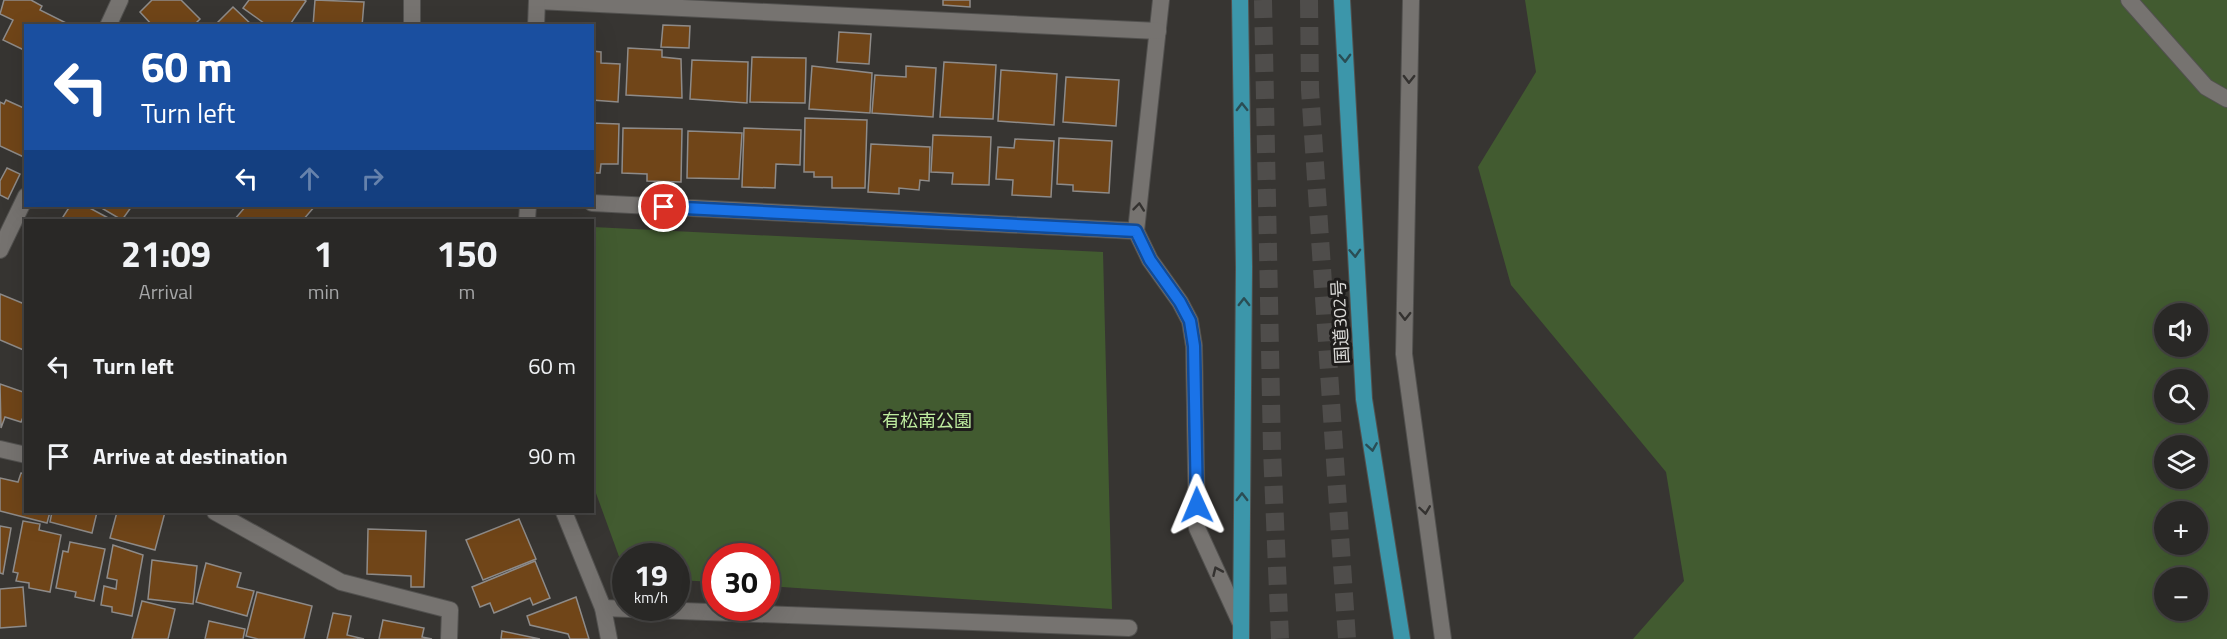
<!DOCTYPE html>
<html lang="en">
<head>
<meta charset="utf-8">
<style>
	:root { --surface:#292826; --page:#31302e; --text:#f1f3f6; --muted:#a5a6a7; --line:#454443 }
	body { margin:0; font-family:"Titillium Web","Noto Sans JP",sans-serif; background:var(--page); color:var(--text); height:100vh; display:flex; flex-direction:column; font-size:22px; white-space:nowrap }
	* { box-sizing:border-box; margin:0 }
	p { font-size:20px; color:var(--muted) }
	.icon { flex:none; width:33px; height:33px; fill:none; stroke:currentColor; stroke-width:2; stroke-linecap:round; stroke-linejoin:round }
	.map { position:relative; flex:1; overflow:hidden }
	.sheet { position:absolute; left:24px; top:219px; width:570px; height:294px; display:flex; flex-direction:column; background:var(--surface); border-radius:0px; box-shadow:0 6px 24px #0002,0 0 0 2px var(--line) }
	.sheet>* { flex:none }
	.top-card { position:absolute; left:24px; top:24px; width:570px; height:183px; border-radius:0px; box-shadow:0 6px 24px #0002,0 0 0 2px var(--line); background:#1a4fa0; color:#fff; overflow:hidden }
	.fabs { position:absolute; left:2154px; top:303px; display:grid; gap:12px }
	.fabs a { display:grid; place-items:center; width:54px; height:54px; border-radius:50%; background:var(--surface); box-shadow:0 6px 24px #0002,0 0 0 2px var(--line); font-size:30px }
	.speed { position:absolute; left:612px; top:543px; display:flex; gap:12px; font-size:30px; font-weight:700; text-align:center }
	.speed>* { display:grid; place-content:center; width:78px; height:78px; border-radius:50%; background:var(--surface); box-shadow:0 6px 24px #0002,0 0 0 2px var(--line); line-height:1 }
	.speed small { font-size:15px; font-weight:400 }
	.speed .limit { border:9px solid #d22; background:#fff; color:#111 }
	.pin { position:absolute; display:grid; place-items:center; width:51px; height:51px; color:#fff; margin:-26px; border:3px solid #fff; border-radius:50%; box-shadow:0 2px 6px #0007 }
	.me { position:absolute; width:66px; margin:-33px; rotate:359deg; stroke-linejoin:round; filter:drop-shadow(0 0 4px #0008) }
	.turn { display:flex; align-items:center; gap:21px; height:126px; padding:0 18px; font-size:27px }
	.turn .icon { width:78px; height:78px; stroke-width:2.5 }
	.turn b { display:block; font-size:42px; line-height:51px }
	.lanes { display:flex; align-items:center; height:57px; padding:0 18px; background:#0003; justify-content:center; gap:30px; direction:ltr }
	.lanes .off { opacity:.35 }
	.eta { display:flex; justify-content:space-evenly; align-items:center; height:102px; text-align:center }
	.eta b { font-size:36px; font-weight:700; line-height:42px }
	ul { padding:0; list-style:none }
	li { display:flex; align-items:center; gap:18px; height:90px; padding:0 18px }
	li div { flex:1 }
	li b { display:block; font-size:22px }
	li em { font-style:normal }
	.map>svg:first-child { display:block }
	.green { fill:#425b30; fill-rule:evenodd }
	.building { fill:#704518; stroke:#8e8b89; stroke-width:1.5 }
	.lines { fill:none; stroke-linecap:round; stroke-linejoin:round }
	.motorway-tunnel { stroke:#4f4d4b; stroke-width:18; stroke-dasharray:18 9; stroke-linecap:butt }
	.service-casing { stroke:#52514f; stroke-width:18 }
	.minor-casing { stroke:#52514f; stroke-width:18 }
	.tertiary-casing { stroke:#52514f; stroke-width:18 }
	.trunk-casing { stroke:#52514f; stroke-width:18 }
	.service { stroke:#767370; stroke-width:16 }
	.minor { stroke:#767370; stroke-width:16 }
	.tertiary { stroke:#767370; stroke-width:16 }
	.trunk { stroke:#3c96aa; stroke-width:16 }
	.oneway { stroke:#2a4d54 }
	.oneway2 { stroke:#343230 }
	.route-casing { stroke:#114b97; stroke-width:15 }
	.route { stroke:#1a73e8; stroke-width:10 }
	.labels { text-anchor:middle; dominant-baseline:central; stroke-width:6; stroke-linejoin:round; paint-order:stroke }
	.street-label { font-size:18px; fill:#d9d8d6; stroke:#1e1c1b }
	.park-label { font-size:18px; fill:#beec9f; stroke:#1e1c1b }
</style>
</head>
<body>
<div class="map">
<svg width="2227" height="639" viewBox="0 0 2227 639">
	<rect width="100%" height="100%" fill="#373532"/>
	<g class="green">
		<path d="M 1525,0 L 2227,0 L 2227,639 L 1633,639 L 1684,581 L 1666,472 L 1511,285 L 1478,167 L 1536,72 ZM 2164,314 L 2198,314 L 2198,346 L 2164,346 ZM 2164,380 L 2198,380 L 2198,412 L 2164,412 ZM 2164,446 L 2198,446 L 2198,478 L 2164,478 ZM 2164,512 L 2198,512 L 2198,544 L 2164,544 ZM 2164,578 L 2198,578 L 2198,610 L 2164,610 Z"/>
		<path d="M 593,227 L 1103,252 L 1112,609 L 767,586 L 766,556 L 716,556 L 715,582 L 677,580 L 676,556 L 626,556 L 625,573 L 593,485 Z"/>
	</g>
	<g class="building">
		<path d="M 4,0 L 31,0 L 42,6 L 40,10 L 72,26 L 26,26 L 26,51 L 3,40 L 13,20 L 0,14 Z"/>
		<path d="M 152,0 L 181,0 L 200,19 L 193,26 L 153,26 L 140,12 Z"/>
		<path d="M 249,0 L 304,0 L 306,1 L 289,26 L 268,26 L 243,8 Z"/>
		<path d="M 315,0 L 364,2 L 362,26 L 313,26 Z"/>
		<path d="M 943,0 L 970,0 L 970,7 L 943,5 Z"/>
		<path d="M 233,7 L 253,26 L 214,26 Z"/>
		<path d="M 663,25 L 690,26 L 689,48 L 661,47 Z"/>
		<path d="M 839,32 L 871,34 L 869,64 L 837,62 Z"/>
		<path d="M 628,48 L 662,50 L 662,57 L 681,59 L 682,98 L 626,95 Z"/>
		<path d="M 592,51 L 601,52 L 601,63 L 620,64 L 618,102 L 592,100 Z"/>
		<path d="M 752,57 L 806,58 L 805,103 L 750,102 Z"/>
		<path d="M 692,60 L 748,62 L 747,103 L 690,99 Z"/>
		<path d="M 944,62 L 996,65 L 993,119 L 940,117 Z"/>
		<path d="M 812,66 L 872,73 L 870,113 L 809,109 Z"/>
		<path d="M 906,66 L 936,68 L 933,117 L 872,113 L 875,75 L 906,77 Z"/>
		<path d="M 1001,70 L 1057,74 L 1054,125 L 998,121 Z"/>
		<path d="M 1066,77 L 1119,80 L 1116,126 L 1063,122 Z"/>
		<path d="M 6,100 L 26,109 L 26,158 L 0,146 L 0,102 L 4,104 Z"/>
		<path d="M 805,118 L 867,120 L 865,188 L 832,188 L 832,177 L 814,177 L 814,172 L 804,172 Z"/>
		<path d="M 592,123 L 619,124 L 618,164 L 601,164 L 600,173 L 592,173 Z"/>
		<path d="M 623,128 L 682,129 L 681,182 L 647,181 L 647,174 L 622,173 Z"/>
		<path d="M 744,128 L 801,130 L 800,165 L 776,164 L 775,188 L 742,187 Z"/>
		<path d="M 688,131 L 742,133 L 739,179 L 687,178 Z"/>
		<path d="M 933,135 L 991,137 L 989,185 L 952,184 L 953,173 L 931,172 Z"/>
		<path d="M 1059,138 L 1112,141 L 1109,193 L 1073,191 L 1073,185 L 1057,184 Z"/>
		<path d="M 1015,139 L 1054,141 L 1051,197 L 1012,195 L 1013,180 L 996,179 L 998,147 L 1014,148 Z"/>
		<path d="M 871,144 L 930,147 L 929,181 L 920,180 L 919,190 L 899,188 L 899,194 L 868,192 Z"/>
		<path d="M 7,168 L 20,174 L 8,199 L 0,195 L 0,181 Z"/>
		<path d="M 70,206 L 86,206 L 112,220 L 61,220 Z"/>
		<path d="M 98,206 L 132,206 L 122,220 Z"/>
		<path d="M 246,206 L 315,206 L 303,220 L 234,220 Z"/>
		<path d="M 0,294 L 22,303 L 26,297 L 26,351 L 0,340 Z"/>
		<path d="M 0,384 L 26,393 L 26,410 L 21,422 L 5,417 L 1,428 Z"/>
		<path d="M 21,473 L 26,474 L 26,512 L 50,512 L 47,523 L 0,511 L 0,478 L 18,482 Z"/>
		<path d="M 52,512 L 97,512 L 92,533 L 50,522 Z"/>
		<path d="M 117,512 L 165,512 L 155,550 L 110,538 Z"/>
		<path d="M 519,519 L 536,559 L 483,580 L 466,540 Z"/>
		<path d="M 23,521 L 40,524 L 39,530 L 61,535 L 50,592 L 29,588 L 29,583 L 16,581 L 18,573 L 13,572 Z"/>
		<path d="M 0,526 L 11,528 L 3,574 L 0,573 Z"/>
		<path d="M 368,529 L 426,531 L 424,587 L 411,587 L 411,576 L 367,574 Z"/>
		<path d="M 70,542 L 105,549 L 94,601 L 75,597 L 76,592 L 56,588 L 63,551 L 68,552 Z"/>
		<path d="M 113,545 L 143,555 L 132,616 L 112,612 L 112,607 L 101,605 L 104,586 L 116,589 L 117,580 L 107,578 Z"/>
		<path d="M 152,560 L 197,566 L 193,604 L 148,599 Z"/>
		<path d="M 535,561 L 550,598 L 533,605 L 530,598 L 494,613 L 490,603 L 480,607 L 472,587 Z"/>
		<path d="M 206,563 L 241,573 L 237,587 L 254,591 L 247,616 L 196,602 Z"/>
		<path d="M 23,587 L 26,626 L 0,628 L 0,589 Z"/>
		<path d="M 257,592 L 312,606 L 304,639 L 258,639 L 246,636 Z"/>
		<path d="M 576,597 L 589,639 L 570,639 L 568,634 L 530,625 L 527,616 Z"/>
		<path d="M 142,601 L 175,609 L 168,639 L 132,639 Z"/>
		<path d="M 333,613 L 351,616 L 347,635 L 364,639 L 327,639 Z"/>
		<path d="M 383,620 L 424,628 L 422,637 L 432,639 L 379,639 Z"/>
		<path d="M 209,621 L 245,629 L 243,639 L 205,639 Z"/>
		<path d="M 502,631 L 540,639 L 501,639 Z"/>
	</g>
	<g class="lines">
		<g class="motorway-tunnel">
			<path d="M 1263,0 L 1272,450 L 1280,639"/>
			<path d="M 1309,0 L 1310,90 L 1347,639"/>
		</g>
		<g class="service-casing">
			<path id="service" d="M 2129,0 L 2206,87 L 2227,99"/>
		</g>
		<g class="minor-casing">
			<g id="minor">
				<path d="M 1161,0 L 1136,231 L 1150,260 L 1180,302 L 1190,321 L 1194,346 L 1197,528 L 1241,624"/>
				<path d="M 1411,0 L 1404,354 L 1443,639"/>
				<path d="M 537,1 L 1158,31"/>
				<path d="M 108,26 L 120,0"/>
				<path d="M 412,26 L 412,0"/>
				<path d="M 592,203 L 1136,231"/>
				<path d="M 0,250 L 26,196"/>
				<path d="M 0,449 L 26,455"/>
				<path d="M 215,512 L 341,582 L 450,610 L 449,639"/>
				<path d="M 603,608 L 1129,628"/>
			</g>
		</g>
		<g class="tertiary-casing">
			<g id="tertiary">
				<path d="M 536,26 L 537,0"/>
				<path d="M 527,220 L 528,206"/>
				<path d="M 564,512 L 603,608 L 609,639"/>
			</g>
		</g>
		<g class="trunk-casing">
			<g id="trunk">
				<path d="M 1240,0 L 1244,267 L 1241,639"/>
				<path d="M 1342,0 L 1364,399 L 1402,639"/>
			</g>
		</g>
		<use href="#service" class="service"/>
		<use href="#minor" class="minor"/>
		<use href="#tertiary" class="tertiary"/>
		<use href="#trunk" class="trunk"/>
	</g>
	<defs><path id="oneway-chevron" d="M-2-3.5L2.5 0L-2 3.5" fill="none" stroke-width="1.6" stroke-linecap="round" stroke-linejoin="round" transform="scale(1.5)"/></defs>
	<g class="oneway">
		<use href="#oneway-chevron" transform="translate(1345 58) rotate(88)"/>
		<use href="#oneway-chevron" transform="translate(1242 107) rotate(-91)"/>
		<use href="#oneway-chevron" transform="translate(1355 253) rotate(87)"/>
		<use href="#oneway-chevron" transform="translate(1244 302) rotate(-90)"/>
		<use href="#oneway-chevron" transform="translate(1372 447) rotate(81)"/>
		<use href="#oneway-chevron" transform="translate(1242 497) rotate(-90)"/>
	</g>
	<g class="oneway2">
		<use href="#oneway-chevron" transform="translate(1409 79) rotate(91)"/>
		<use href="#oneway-chevron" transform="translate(1139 207) rotate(-84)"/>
		<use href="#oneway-chevron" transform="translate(1405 316) rotate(91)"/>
		<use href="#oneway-chevron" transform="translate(1425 510) rotate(82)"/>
		<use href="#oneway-chevron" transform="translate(1217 571) rotate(-114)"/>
	</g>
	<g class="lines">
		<g class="route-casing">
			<path id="route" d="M 664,207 L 1136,231 L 1150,260 L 1180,302 L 1190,321 L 1194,346 L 1197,505"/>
		</g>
		<use href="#route" class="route"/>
	</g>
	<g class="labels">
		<g class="street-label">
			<text transform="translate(1340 322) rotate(-93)">国道302号</text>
		</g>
		<g class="park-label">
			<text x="927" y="420">有松南公園</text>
		</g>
	</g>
</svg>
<div class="fabs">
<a><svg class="icon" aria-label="sound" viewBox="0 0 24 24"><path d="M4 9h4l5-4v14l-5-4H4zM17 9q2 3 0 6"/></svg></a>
<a><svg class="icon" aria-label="search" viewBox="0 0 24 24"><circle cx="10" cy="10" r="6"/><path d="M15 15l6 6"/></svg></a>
<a><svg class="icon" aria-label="layers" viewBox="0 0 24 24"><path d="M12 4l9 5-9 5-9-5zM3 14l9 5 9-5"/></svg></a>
<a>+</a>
<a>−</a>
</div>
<div class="speed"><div>19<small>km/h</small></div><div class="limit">30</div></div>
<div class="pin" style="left:664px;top:207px;background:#d93025"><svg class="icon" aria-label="arrive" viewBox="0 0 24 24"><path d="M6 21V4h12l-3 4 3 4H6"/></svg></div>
<svg class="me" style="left:1197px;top:505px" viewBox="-20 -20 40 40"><path d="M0-17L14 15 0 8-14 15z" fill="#1a73e8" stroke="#fff" stroke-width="4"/></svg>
<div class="top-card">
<div class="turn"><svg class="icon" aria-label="left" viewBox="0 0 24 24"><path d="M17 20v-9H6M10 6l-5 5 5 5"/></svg><div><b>60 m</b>Turn left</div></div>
<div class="lanes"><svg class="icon" aria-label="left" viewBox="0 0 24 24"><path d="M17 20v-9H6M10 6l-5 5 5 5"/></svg><svg class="icon off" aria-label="ahead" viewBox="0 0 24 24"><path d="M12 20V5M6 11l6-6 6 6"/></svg><svg class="icon off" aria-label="right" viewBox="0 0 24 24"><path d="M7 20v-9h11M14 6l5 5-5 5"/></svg></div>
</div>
<section class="sheet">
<div class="eta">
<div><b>21:09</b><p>Arrival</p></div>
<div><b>1</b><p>min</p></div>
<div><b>150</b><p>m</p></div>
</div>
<ul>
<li><svg class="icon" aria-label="left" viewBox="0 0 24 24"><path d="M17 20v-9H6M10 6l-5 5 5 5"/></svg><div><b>Turn left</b></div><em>60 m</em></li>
<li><svg class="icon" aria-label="arrive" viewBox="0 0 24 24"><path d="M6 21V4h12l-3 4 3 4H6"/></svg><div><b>Arrive at destination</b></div><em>90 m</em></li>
</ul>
</section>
</div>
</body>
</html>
